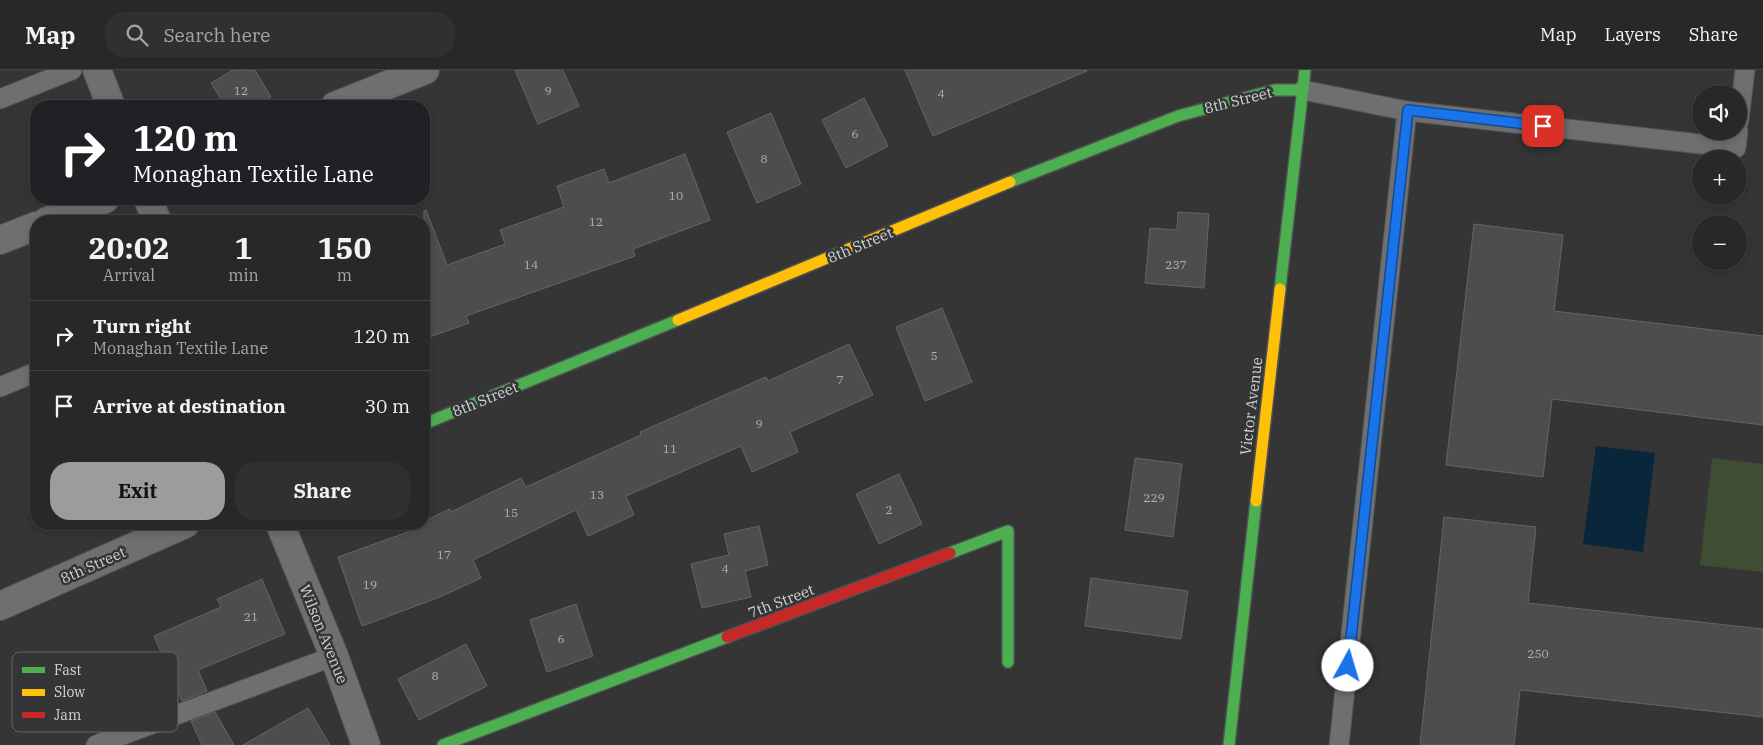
<!DOCTYPE html>
<html lang="en">
<head>
<meta charset="utf-8">
<style>
	:root { --surface:#282828; --page:#303030; --text:#f1f3f6; --muted:#a5a6a8; --line:#444445; --accent:#9c9c9e }
	body { margin:0; font-family:"IBM Plex Serif",serif; background:var(--page); color:var(--text); height:100vh; display:flex; flex-direction:column; font-size:19px; white-space:nowrap }
	* { box-sizing:border-box; margin:0 }
	p { font-size:16px; color:var(--muted) }
	.icon { flex:none; width:28px; height:28px; fill:none; stroke:currentColor; stroke-width:2; stroke-linecap:round; stroke-linejoin:round }
	.map { position:relative; flex:1; overflow:hidden }
	.details { position:absolute; left:30px; top:145px; width:400px; height:315px; display:flex; flex-direction:column; background:var(--surface); border-radius:20px; box-shadow:0 2px 8px #0003,0 0 0 1px var(--line) }
	.details>* { flex:none }
	.guide { position:absolute; left:30px; top:30px; width:400px; height:105px; border-radius:20px; box-shadow:0 2px 8px #0003,0 0 0 1px var(--line); background:#202124; color:#fff; overflow:hidden }
	.controls { position:absolute; left:1692px; top:15px; display:grid; gap:10px }
	.controls a { display:grid; place-items:center; width:55px; height:55px; border-radius:50%; background:var(--surface); box-shadow:0 2px 8px #0003,0 0 0 1px var(--line); font-size:25px }
	.pin { position:absolute; display:grid; place-items:center; width:42px; height:42px; color:#fff; margin:-21px; border-radius:10px; box-shadow:0 2px 8px #0006 }
	.me { position:absolute; width:55px; margin:-28px; rotate:6deg; stroke-linejoin:round; filter:drop-shadow(0 0 4px #0008) }
	.turn { display:flex; align-items:center; gap:18px; height:105px; padding:0 20px; font-size:22px }
	.turn .icon { width:65px; height:65px; stroke-width:2.5 }
	.turn b { display:block; font-size:35px; line-height:42px }
	.eta { display:flex; justify-content:space-evenly; align-items:center; height:85px; text-align:center }
	.eta b { font-size:30px; font-weight:700; line-height:35px }
	.button { display:flex; gap:10px; margin-top:auto; padding:10px 20px }
	.button a { flex:1; height:58px; border-radius:20px; background:var(--accent); color:#111; font-size:20px; font-weight:700; line-height:58px; text-align:center }
	.button a+a { background:var(--page); color:var(--text) }
	ul { padding:0; list-style:none }
	li { display:flex; align-items:center; gap:15px; height:70px; padding:0 20px; border-top:1px solid var(--line) }
	li div { flex:1 }
	li b { display:block; font-size:19px }
	li em { font-style:normal }
	header { display:flex; align-items:center; gap:30px; box-sizing:border-box; height:70px; padding:0 25px; background:var(--surface); border-bottom:1px solid var(--line) }
	header strong { font-size:24px }
	nav { display:flex; gap:28px; margin-inline-start:auto; font-size:18px }
	.search { width:350px; height:45px; background:var(--page); display:flex; align-items:center; gap:12px; box-sizing:border-box; padding:0 18px; border-radius:20px; color:var(--muted); font-size:19px }
	.map>svg:first-child { display:block }
	.green { fill:#3f4d34 }
	.water { fill:#09263a }
	.building { fill:#4d4d4d; stroke:#656566 }
	.lines { fill:none; stroke-linecap:round; stroke-linejoin:round }
	.lane-casing { stroke:#505153; stroke-width:21 }
	.street-casing { stroke:#505153; stroke-width:30 }
	.fast-casing { stroke:#505153; stroke-width:14 }
	.slow-casing { stroke:#505153; stroke-width:14 }
	.jam-casing { stroke:#505153; stroke-width:14 }
	.lane { stroke:#6e6f70; stroke-width:19 }
	.street { stroke:#6e6f70; stroke-width:28 }
	.fast { stroke:#4caf50; stroke-width:11 }
	.slow { stroke:#ffc107; stroke-width:11 }
	.jam { stroke:#c62828; stroke-width:11 }
	.route-casing { stroke:#114b97; stroke-width:12 }
	.route { stroke:#1a73e8; stroke-width:9 }
	.labels { text-anchor:middle; dominant-baseline:central; stroke-width:5; stroke-linejoin:round; paint-order:stroke }
	.number-label { font-size:12px; fill:#b2b2b4 }
	.street-label { font-size:15px; fill:#d3d4d6; stroke:#343537 }
	.key { fill:#343537; stroke:#646567; stroke-width:1 }
	.key-label { font-size:14px; fill:#d3d4d6 }
</style>
</head>
<body>
<header>
<strong>Map</strong>
<div class="search"><svg class="icon" aria-label="search" viewBox="0 0 24 24"><circle cx="10" cy="10" r="6"/><path d="M15 15l6 6"/></svg>Search here</div>
<nav><a>Map</a><a>Layers</a><a>Share</a></nav>
</header>
<div class="map">
<svg width="1763" height="675" viewBox="0 0 1763 675">
	<rect width="100%" height="100%" fill="#353536"/>
	<path class="green" d="M 1712,388 L 1763,394 L 1763,502 L 1700,495 Z"/>
	<path class="water" d="M 1596,376 L 1655,383 L 1643,482 L 1583,474 Z"/>
	<g class="building">
		<path d="M 233,0 L 255,0 L 271,27 L 255,36 L 225,36 L 211,13 Z"/>
		<path d="M 515,0 L 563,0 L 579,36 L 538,54 Z"/>
		<path d="M 905,0 L 1086,0 L 1087,1 L 933,66 Z"/>
		<path d="M 864,28 L 888,76 L 846,98 L 822,50 Z"/>
		<path d="M 771,43 L 801,114 L 757,133 L 727,62 Z"/>
		<path d="M 685,84 L 710,150 L 633,179 L 635,186 L 466,246 L 469,253 L 424,269 L 424,141 L 426,140 L 447,195 L 505,174 L 500,160 L 564,137 L 557,116 L 604,99 L 609,113 Z"/>
		<path d="M 1178,142 L 1209,144 L 1204,218 L 1145,213 L 1150,158 L 1177,160 Z"/>
		<path d="M 1474,154 L 1563,165 L 1554,241 L 1763,266 L 1763,355 L 1552,329 L 1543,407 L 1446,395 Z"/>
		<path d="M 942,238 L 972,312 L 925,331 L 896,257 Z"/>
		<path d="M 849,274 L 873,325 L 790,362 L 798,382 L 752,402 L 741,376 L 626,426 L 634,445 L 588,466 L 576,440 L 473,490 L 481,508 L 440,527 L 362,556 L 338,487 L 408,462 L 407,459 L 424,454 L 424,451 L 450,439 L 451,442 L 521,408 L 526,417 L 641,365 L 640,362 L 766,307 L 768,311 Z"/>
		<path d="M 1135,388 L 1182,394 L 1173,467 L 1125,460 Z"/>
		<path d="M 899,404 L 922,454 L 879,474 L 856,424 Z"/>
		<path d="M 1444,447 L 1536,457 L 1528,533 L 1763,559 L 1763,647 L 1520,620 L 1514,675 L 1420,675 Z"/>
		<path d="M 759,456 L 768,495 L 745,501 L 751,527 L 702,538 L 691,494 L 729,485 L 724,464 Z"/>
		<path d="M 1091,508 L 1188,521 L 1181,569 L 1085,556 Z"/>
		<path d="M 262,509 L 285,564 L 198,600 L 207,621 L 182,631 L 154,566 L 221,537 L 217,529 Z"/>
		<path d="M 576,534 L 593,586 L 547,602 L 530,550 Z"/>
		<path d="M 466,574 L 487,616 L 419,650 L 398,609 Z"/>
		<path d="M 308,638 L 330,675 L 243,675 Z"/>
		<path d="M 215,642 L 234,675 L 202,675 L 191,651 Z"/>
	</g>
	<g class="lines">
		<g class="lane-casing">
			<g id="lane">
				<path d="M 1303,20 L 1407,41 L 1736,78 L 1738,61"/>
				<path d="M 0,29 L 72,0"/>
				<path d="M 1739,51 L 1745,0"/>
				<path d="M 0,317 L 36,302"/>
				<path d="M 96,675 L 334,586"/>
				<path d="M 1339,675 L 1407,41"/>
			</g>
		</g>
		<g class="street-casing">
			<g id="street">
				<path d="M 97,0 L 111,36"/>
				<path d="M 335,36 L 425,0"/>
				<path d="M 148,129 L 157,151"/>
				<path d="M 47,151 L 105,129"/>
				<path d="M 0,170 L 36,156"/>
				<path d="M 280,454 L 334,586 L 366,675"/>
				<path d="M 0,536 L 185,454"/>
			</g>
		</g>
		<g class="fast-casing">
			<g id="fast">
				<path d="M 1010,112 L 1178,46 L 1275,20 L 1303,20"/>
				<path d="M 1280,219 L 1305,0"/>
				<path d="M 424,354 L 678,250"/>
				<path d="M 950,483 L 1008,461 L 1008,592"/>
				<path d="M 443,675 L 727,567"/>
				<path d="M 1229,675 L 1256,431"/>
			</g>
		</g>
		<g class="slow-casing">
			<g id="slow">
				<path d="M 678,250 L 1010,112"/>
				<path d="M 1256,431 L 1280,219"/>
			</g>
		</g>
		<g class="jam-casing">
			<path id="jam" d="M 727,567 L 950,483"/>
		</g>
		<use href="#lane" class="lane"/>
		<use href="#street" class="street"/>
		<use href="#fast" class="fast"/>
		<use href="#slow" class="slow"/>
		<use href="#jam" class="jam"/>
	</g>
	<g class="lines">
		<g class="route-casing">
			<path id="route" d="M 1348,596 L 1408,40 L 1543,56"/>
		</g>
		<use href="#route" class="route"/>
	</g>
	<g class="labels">
		<g class="number-label">
			<text x="241" y="20">12</text>
			<text x="548" y="20">9</text>
			<text x="941" y="23">4</text>
			<text x="855" y="63">6</text>
			<text x="764" y="88">8</text>
			<text x="676" y="125">10</text>
			<text x="596" y="151">12</text>
			<text x="531" y="194">14</text>
			<text x="1176" y="194">237</text>
			<text x="934" y="285">5</text>
			<text x="840" y="309">7</text>
			<text x="759" y="353">9</text>
			<text x="670" y="378">11</text>
			<text x="597" y="424">13</text>
			<text x="1154" y="427">229</text>
			<text x="889" y="439">2</text>
			<text x="511" y="442">15</text>
			<text x="444" y="484">17</text>
			<text x="725" y="498">4</text>
			<text x="370" y="514">19</text>
			<text x="251" y="546">21</text>
			<text x="561" y="568">6</text>
			<text x="1538" y="583">250</text>
			<text x="435" y="605">8</text>
		</g>
		<g class="street-label">
			<text transform="translate(1238 30) rotate(-14)">8th Street</text>
			<text transform="translate(860 175) rotate(-23)">8th Street</text>
			<text transform="translate(485 329) rotate(-22)">8th Street</text>
			<text transform="translate(1251 336) rotate(-83)">Victor Avenue</text>
			<text transform="translate(93 495) rotate(-24)">8th Street</text>
			<text transform="translate(781 531) rotate(-21)">7th Street</text>
			<text transform="translate(324 564) rotate(68)">Wilson Avenue</text>
		</g>
	</g>
	<rect x="12" y="582" width="166" height="80" rx="8" class="key"/>
	<rect x="22" y="597" width="23" height="6" fill="#4caf50"/>
	<rect x="22" y="619" width="23" height="7" fill="#ffc107"/>
	<rect x="22" y="642" width="23" height="6" fill="#c62828"/>
	<g class="key-label">
		<text x="54" y="605">Fast</text>
		<text x="54" y="627">Slow</text>
		<text x="54" y="650">Jam</text>
	</g>
</svg>
<div class="controls">
<a><svg class="icon" aria-label="sound" viewBox="0 0 24 24"><path d="M4 9h4l5-4v14l-5-4H4zM17 9q2 3 0 6"/></svg></a>
<a>+</a>
<a>−</a>
</div>
<div class="pin" style="left:1543px;top:56px;background:#d93025"><svg class="icon" aria-label="arrive" viewBox="0 0 24 24"><path d="M6 21V4h12l-3 4 3 4H6"/></svg></div>
<svg class="me" style="left:1348px;top:596px" viewBox="-20 -20 40 40"><circle r="19" fill="#fff"/><path d="M0-13L10 11 0 6-10 11z" fill="#1a73e8"/></svg>
<div class="guide">
<div class="turn"><svg class="icon" aria-label="right" viewBox="0 0 24 24"><path d="M7 20v-9h11M14 6l5 5-5 5"/></svg><div><b>120 m</b>Monaghan Textile Lane</div></div>
</div>
<section class="details">
<div class="eta">
<div><b>20:02</b><p>Arrival</p></div>
<div><b>1</b><p>min</p></div>
<div><b>150</b><p>m</p></div>
</div>
<ul>
<li><svg class="icon" aria-label="right" viewBox="0 0 24 24"><path d="M7 20v-9h11M14 6l5 5-5 5"/></svg><div><b>Turn right</b><p>Monaghan Textile Lane</p></div><em>120 m</em></li>
<li><svg class="icon" aria-label="arrive" viewBox="0 0 24 24"><path d="M6 21V4h12l-3 4 3 4H6"/></svg><div><b>Arrive at destination</b></div><em>30 m</em></li>
</ul>
<div class="button"><a>Exit</a><a>Share</a></div>
</section>
</div>
</body>
</html>
